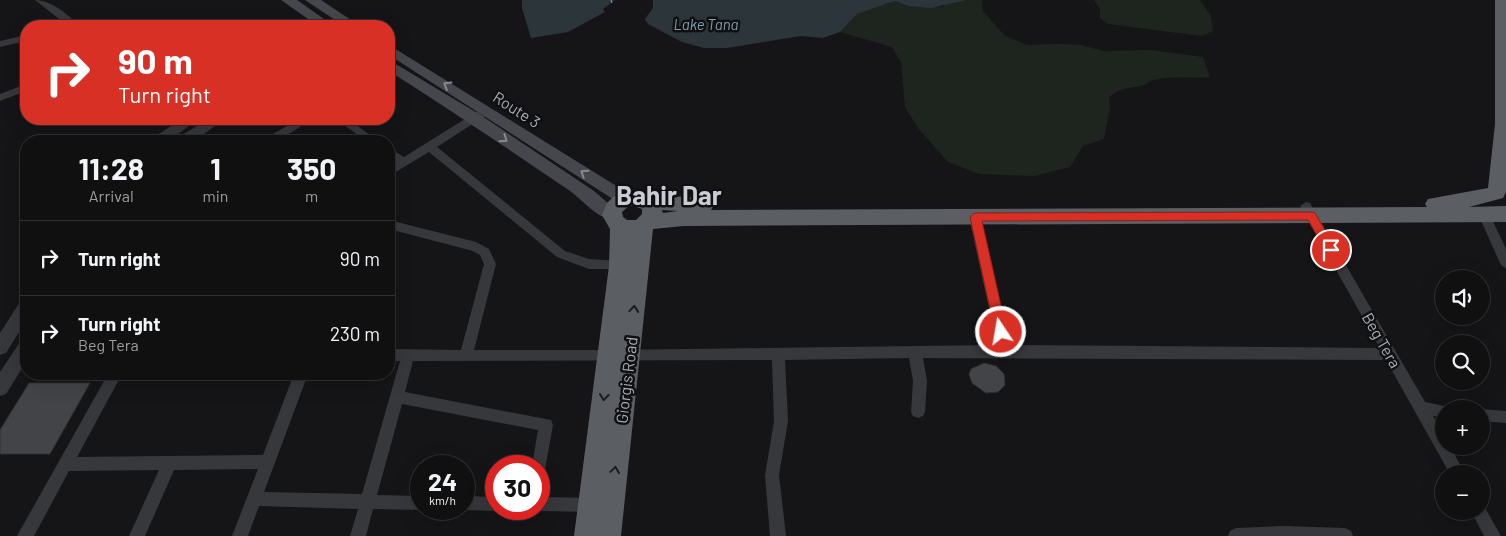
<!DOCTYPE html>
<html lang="en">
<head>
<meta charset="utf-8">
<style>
	:root { --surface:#101011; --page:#1e1e1f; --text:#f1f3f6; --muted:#9c9d9f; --line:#303031 }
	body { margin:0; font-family:Barlow,sans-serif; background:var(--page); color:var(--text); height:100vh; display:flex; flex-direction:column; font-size:19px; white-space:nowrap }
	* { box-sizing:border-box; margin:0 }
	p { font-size:16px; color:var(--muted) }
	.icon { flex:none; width:28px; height:28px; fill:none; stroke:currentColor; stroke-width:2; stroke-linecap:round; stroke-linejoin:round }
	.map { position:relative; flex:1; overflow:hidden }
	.side { position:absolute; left:20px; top:135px; width:375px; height:245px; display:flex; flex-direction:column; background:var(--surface); border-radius:20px; box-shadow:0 5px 20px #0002,0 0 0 1px var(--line) }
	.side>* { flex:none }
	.top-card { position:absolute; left:20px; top:20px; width:375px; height:105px; border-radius:20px; box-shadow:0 5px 20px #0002,0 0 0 1px var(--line); background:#d93025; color:#fff; overflow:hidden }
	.tools { position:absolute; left:1435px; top:270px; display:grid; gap:10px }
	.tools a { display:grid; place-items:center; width:55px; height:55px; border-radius:50%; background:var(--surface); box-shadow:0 5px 20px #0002,0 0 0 1px var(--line); font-size:25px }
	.speed { position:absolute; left:410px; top:455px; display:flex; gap:10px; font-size:25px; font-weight:700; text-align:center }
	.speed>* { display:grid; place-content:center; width:65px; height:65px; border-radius:50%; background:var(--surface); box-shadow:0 5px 20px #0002,0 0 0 1px var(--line); line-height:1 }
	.speed small { font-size:12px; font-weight:400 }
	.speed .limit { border:8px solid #d22; background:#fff; color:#111 }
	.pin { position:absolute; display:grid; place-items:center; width:42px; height:42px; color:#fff; margin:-21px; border:2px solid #fff; border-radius:50%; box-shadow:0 1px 5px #0007 }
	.me { position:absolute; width:55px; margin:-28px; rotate:348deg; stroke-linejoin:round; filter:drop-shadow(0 0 4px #0008) }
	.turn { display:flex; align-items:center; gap:18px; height:105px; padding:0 15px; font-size:22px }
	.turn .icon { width:65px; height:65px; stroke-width:2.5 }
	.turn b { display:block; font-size:35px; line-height:42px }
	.eta { display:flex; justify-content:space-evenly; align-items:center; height:85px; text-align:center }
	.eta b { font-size:30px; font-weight:700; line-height:35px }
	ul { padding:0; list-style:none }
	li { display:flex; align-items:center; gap:15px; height:75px; padding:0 15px; border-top:1px solid var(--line) }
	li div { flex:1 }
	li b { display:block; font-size:19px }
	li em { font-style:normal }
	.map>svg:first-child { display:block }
	.green { fill:#1e251e }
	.water { fill:#2c353a }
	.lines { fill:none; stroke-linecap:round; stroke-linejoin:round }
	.ferry { stroke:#819faf; stroke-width:1; stroke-dasharray:5 4.5; stroke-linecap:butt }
	.building { fill:#424447; stroke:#2f3033 }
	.minor { fill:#36383c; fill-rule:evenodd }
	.tertiary { fill:#36383c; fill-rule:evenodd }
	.secondary { fill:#45474c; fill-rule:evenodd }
	.trunk { fill:#5b5e63; fill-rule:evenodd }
	.oneway { stroke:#858a91 }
	.oneway2 { stroke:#1b1c1e }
	.route { fill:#d93025; stroke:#8d1f18 }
	.labels { text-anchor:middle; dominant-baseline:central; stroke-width:5; stroke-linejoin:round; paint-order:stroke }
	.far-water-label { font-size:15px; font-style:italic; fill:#819faf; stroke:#101012 }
	.street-label { font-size:16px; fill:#a8aeb6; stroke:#101012 }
	.town-label { font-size:26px; font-weight:bold; fill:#c9ccd2; stroke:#101012 }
</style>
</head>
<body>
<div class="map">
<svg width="1506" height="536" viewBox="0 0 1506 536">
	<rect width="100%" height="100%" fill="#151517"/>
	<g class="green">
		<path d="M 967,0 L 982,0 L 983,11 L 1005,36 L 1027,45 L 1061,44 L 1081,45 L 1104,51 L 1151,50 L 1203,57 L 1210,77 C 1193,79 1165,75 1151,81 C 1147,82 1145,86 1141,86 C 1125,89 1123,87 1109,97 L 1110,108 L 1104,139 L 1083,146 L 1070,167 L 1034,176 L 979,174 L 948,162 L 918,128 L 905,107 L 901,62 L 892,47 L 840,32 L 857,14 L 895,1 L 908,6 L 943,7 L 945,3 Z"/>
		<path d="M 1094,0 L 1200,0 L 1211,16 L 1213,31 L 1202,36 L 1108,24 L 1100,18 L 1100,9 Z"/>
	</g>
	<g class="water">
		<path d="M 522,0 L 615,0 L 603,9 L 605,12 L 568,32 L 531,38 L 522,8 Z"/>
		<path d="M 653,0 L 967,0 L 931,8 L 908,6 L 895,1 L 857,14 L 840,32 L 823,38 L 801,36 L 727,48 L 704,48 L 682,42 L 648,24 L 645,19 L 653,8 Z"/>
	</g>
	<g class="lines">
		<path class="ferry" d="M 611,0 L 612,3"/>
	</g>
	<g class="building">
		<path d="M 984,363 L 996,366 L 1004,374 L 1005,385 L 998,392 L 986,393 L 972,383 L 969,374 L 971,369 Z"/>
		<path d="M 29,383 L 90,383 L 50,454 L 0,454 L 0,430 Z"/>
	</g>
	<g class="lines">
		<g class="minor">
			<path d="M 35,0 C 51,0 69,15 79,26 L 68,26 L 65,24 L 59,26 L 47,26 L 59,19 Z"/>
			<path d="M 26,35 L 26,41 L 0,47 L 0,41 Z"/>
			<path d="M 26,84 L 26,91 L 0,101 L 0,94 Z"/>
			<path d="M 481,109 L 485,110 L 485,116 L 437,147 L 565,251 L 589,259 L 620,261 L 624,263 L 626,266 L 624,269 L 589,269 L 557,257 L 429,152 L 389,176 L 389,167 L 395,163 L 389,158 L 389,148 L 404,157 Z"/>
			<path d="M 299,119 L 312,119 L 278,141 L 265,141 L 266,138 Z"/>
			<path d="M 336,119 L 348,119 L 378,141 L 366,141 Z"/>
			<path d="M 1306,202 L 1310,203 L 1425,402 L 1449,407 L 1450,409 L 1444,409 L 1444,417 L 1433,416 L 1444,435 L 1444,446 L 1450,446 L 1465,474 L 1450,474 L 1386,360 L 923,358 L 927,381 L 925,412 L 923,416 L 918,418 L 913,416 L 911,412 L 913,381 L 909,358 L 785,360 L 788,421 L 779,475 L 786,536 L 770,536 L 765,475 L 774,421 L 772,360 L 413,361 L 405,392 L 551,420 L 553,425 L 544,475 L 539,477 L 539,466 L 532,466 L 538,430 L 402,404 L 377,495 L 421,496 L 421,509 L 425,509 L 421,510 L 373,509 L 366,536 L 350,536 L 358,509 L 259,506 L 248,536 L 232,536 L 258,469 L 174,470 L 145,536 L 129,536 L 159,470 L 69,471 L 34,536 L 17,536 L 108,374 L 122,374 L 77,457 L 263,455 L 294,374 L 308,374 L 264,492 L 362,494 L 400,361 L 389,361 L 389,349 L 461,350 L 484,264 L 480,255 L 473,251 L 389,229 L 389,220 L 476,242 L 489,249 L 496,264 L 474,350 L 610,350 L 997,345 L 969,217 L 975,213 L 981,217 L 1010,345 L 1380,348 L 1300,206 Z"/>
			<path d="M 1485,212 L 1489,213 L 1506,249 L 1506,268 L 1502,266 L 1500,263 L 1479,216 Z"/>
			<path d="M 1481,409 L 1506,411 L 1506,423 L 1481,421 Z"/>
			<path d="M 464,496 L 496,497 L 496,509 L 502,509 L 496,511 L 464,510 L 460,509 L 464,509 Z"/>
			<path d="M 539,497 L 594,498 L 599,500 L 602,505 L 599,510 L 594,512 L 539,511 L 533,509 L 539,509 Z"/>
			<path d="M 1481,504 L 1484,506 L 1501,536 L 1484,536 L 1471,511 L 1481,511 Z"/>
			<path d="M 1283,526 L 1345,528 L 1351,531 L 1353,536 L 1228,536 L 1230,531 L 1236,528 Z"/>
		</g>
		<g class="tertiary">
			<path d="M 182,119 L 198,119 L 169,141 L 152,141 L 154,137 Z"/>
			<path d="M 208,119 L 225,119 L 194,141 L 177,141 L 179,137 Z"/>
			<path d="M 26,300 L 26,321 L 6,353 L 0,355 L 0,333 L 20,302 Z"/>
			<path d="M 26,340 L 26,362 L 6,394 L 0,396 L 0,372 L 20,342 Z"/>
		</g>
		<g class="secondary">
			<path d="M 281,0 L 297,0 L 334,26 L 318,26 Z"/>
			<path d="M 305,0 L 321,0 L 360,26 L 344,26 Z"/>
			<path d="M 389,45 L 631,195 L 633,199 L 631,203 L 625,205 L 619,203 L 389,55 Z"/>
			<path d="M 389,60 L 479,114 L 594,191 L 617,211 L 619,215 L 617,219 C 602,224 583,200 570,191 C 510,150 450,110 389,71 Z"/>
		</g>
		<path class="trunk" d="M 1495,0 L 1506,0 L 1506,192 L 1503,198 L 1469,207 L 1506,206 L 1506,222 L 684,226 L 653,229 L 621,536 L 574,536 L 609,266 L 610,229 L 602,215 L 607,203 L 613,197 L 628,191 L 650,195 L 704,198 L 711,200 L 714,205 L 711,210 L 1427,207 L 1425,204 L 1428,199 L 1488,188 L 1495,124 ZM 630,205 L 642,209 L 642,214 L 636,220 L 627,220 L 623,217 L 622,212 ZM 662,210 L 678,211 L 663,213 Z"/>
	</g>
	<defs><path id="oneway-chevron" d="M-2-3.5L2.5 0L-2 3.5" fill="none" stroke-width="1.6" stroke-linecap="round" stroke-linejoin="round" transform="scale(1.25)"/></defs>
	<g class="oneway">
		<use href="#oneway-chevron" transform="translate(447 85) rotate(-148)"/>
		<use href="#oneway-chevron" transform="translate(504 139) rotate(34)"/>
		<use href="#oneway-chevron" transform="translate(584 173) rotate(-147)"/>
	</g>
	<g class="oneway2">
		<use href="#oneway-chevron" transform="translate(634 309) rotate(-85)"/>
		<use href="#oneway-chevron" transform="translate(604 397) rotate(97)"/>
		<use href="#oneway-chevron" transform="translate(615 470) rotate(-82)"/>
	</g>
	<path class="route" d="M 1312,212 L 1315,213 L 1335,247 L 1335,253 L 1327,253 L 1308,220 L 982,221 L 1007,332 L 1001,337 L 995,332 L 970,217 L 975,213 Z"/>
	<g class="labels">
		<g class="far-water-label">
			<text x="706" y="24">Lake Tana</text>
		</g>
		<g class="street-label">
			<text transform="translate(517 109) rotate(33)">Route 3</text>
			<text transform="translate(1382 340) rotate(60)">Beg Tera</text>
			<text transform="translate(626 380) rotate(-83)">Giorgis Road</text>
		</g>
		<g class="town-label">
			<text x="669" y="194">Bahir Dar</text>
		</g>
	</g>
</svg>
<div class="tools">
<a><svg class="icon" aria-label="sound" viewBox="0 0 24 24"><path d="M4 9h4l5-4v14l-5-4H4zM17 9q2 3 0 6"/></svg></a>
<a><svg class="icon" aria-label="search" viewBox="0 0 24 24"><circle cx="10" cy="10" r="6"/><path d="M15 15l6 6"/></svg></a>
<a>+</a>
<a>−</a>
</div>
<div class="speed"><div>24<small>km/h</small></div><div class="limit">30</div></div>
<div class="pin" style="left:1331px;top:250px;background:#d93025"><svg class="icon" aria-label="arrive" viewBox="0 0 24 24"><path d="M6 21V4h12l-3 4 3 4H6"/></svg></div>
<svg class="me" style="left:1001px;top:332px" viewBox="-20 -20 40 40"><circle r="17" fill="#d93025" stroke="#fff" stroke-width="3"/><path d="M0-11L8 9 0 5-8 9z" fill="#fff"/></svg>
<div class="top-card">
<div class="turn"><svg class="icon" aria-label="right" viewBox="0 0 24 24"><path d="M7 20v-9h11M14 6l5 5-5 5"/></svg><div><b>90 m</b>Turn right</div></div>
</div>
<section class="side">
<div class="eta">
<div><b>11:28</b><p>Arrival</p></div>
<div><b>1</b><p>min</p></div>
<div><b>350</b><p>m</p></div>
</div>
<ul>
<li><svg class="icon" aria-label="right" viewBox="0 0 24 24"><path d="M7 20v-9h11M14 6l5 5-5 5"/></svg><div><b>Turn right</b></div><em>90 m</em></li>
<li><svg class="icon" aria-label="right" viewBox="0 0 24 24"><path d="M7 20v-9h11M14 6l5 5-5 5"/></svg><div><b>Turn right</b><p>Beg Tera</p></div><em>230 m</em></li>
</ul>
</section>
</div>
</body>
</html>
